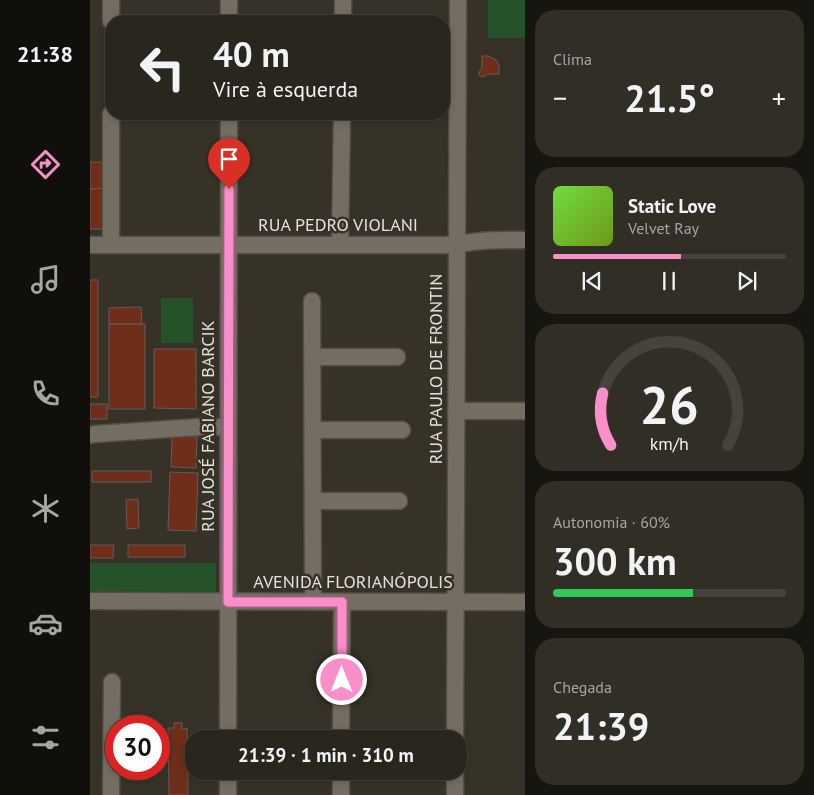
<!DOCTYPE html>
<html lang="pt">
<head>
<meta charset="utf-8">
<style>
  :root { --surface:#29261d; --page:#312e26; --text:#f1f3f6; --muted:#a5a5a4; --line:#45433b; --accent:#f98fc8 }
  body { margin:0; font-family:"PT Sans",sans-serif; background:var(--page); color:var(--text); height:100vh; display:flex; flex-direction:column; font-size:19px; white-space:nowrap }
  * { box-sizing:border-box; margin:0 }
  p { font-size:16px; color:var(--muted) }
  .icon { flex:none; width:28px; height:28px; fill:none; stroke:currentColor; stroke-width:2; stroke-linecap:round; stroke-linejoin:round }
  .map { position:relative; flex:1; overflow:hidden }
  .panel { display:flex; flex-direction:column; gap:10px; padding:10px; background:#171510; width:289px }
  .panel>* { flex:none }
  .top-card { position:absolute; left:15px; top:15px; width:345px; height:105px; border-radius:20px; box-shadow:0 2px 8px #0003,0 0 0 1px var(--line); background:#29261d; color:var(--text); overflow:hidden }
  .speed { position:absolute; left:15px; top:715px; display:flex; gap:10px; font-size:25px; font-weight:700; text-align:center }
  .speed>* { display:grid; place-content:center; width:65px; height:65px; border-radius:50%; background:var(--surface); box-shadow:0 2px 8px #0003,0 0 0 1px var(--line); line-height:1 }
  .speed .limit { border:8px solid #d22; background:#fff; color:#111 }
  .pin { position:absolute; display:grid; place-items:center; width:42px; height:42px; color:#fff; margin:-51px -21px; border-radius:50% 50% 50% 0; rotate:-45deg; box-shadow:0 0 5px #0007 }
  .pin .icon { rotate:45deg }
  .me { position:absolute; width:55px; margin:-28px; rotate:0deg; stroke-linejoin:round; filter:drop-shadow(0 0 4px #0008) }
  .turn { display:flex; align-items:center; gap:18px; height:105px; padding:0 25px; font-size:22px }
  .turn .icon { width:65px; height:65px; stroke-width:2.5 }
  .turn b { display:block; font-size:35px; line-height:42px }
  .big { font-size:38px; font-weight:800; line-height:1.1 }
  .panel .tile { flex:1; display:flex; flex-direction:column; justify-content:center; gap:8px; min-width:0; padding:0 18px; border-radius:20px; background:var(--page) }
  .panel .dial { align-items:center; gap:0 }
  .dial svg { height:130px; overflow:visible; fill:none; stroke:var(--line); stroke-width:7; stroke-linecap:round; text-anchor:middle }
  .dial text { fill:var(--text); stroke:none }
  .song { display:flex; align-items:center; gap:15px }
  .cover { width:60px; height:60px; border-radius:8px; background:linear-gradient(135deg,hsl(100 70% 55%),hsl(80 70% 35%)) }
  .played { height:5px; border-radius:2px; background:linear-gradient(90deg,var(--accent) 55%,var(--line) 55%) }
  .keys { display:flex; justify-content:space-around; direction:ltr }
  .heat { display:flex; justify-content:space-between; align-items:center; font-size:28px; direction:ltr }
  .charge { height:8px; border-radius:4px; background:linear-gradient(90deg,#34c759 60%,var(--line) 0) }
  .trip { position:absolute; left:95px; top:730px; width:282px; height:50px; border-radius:20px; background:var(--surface); box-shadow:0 2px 8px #0003,0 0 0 1px var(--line); font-weight:800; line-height:50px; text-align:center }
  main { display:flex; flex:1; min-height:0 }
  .menu { display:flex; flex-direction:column; width:90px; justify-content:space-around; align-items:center; background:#100f0c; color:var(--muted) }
  .menu .icon { width:35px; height:35px }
  .menu .current { color:var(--accent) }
  .menu b { font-size:22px; color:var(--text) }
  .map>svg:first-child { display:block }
</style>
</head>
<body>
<main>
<nav class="menu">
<b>21:38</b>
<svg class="icon current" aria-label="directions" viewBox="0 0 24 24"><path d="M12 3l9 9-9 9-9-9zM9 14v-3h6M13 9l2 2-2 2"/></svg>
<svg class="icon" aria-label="music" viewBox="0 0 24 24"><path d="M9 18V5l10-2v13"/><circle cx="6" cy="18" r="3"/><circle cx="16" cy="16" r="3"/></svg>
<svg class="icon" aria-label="phone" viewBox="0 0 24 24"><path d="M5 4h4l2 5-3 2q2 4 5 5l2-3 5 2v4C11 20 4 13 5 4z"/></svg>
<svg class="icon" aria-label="climate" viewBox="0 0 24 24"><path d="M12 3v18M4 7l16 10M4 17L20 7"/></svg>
<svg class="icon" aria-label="car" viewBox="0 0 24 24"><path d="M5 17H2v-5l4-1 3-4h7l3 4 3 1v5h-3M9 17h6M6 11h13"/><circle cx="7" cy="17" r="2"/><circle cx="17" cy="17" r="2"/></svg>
<svg class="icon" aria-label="filters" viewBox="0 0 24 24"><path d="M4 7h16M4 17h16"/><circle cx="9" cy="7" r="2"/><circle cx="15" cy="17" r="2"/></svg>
</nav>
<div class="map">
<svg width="436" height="795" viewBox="0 0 436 795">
  <rect width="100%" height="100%" fill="#373227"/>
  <path fill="#255228" d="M 398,0 L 435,0 L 435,38 L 398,38 Z
    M 71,298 L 103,298 L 103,343 L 71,343 Z
    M 0,563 L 126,563 L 126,593 L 0,594 Z"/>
  <path fill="#6e2e1a" stroke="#685a55" d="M 392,56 L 399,56 L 406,60 L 409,66 L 409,74 L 397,74 L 395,76 L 392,77 L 389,75 L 389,72 L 392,68 Z
    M 0,162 L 15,162 L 14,188 L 0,189 Z
    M 14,188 L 13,229 L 0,229 L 0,189 Z
    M 0,280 L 8,280 L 8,397 L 0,397 Z
    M 51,307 L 52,324 L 19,324 L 19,308 Z
    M 19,324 L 55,324 L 55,409 L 19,409 Z
    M 64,349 L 106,349 L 106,409 L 64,408 Z
    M 0,404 L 17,404 L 17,419 L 0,419 Z
    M 82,436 L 107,437 L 106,468 L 81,467 Z
    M 2,471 L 61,471 L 61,482 L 2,482 Z
    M 80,472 L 108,473 L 106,531 L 78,530 Z
    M 48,499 L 49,528 L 37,529 L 36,500 Z
    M 0,545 L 24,545 L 23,558 L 0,558 Z
    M 38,545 L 95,545 L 95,557 L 38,557 Z
    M 84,723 L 92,723 L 92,729 L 97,728 L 98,795 L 79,795 L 78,728 L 84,728 Z"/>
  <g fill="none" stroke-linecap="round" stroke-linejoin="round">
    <g stroke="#524d45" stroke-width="19">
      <path id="minor" d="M 21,21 L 21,0
        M 139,21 L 139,0
        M 253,21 L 253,0
        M 0,245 L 367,245 C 390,239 412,240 436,240
        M 21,245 L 21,114
        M 250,245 L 252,114
        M 222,301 L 223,602
        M 223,357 L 307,357
        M 366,411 L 436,411
        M 223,430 L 312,430
        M 0,435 L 5,434 L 109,427 L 138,427
        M 223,501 L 309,501
        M 0,601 L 436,602
        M 138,739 L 139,114
        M 251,739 L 252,602
        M 365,739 L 368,0
        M 21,795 L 22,682
        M 138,795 L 138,771
        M 251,795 L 251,771
        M 365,795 L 365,771"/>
    </g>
    <use href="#minor" stroke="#746e62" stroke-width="16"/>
  </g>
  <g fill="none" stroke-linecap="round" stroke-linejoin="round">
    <g stroke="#a25d82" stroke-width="12">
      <path id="route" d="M 139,189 L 138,602 L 252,602 L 252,680"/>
    </g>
    <use href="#route" stroke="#f98fc8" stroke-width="9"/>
  </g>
  <g text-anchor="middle" stroke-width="5" stroke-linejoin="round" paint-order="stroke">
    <g font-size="18" fill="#e4e0da" stroke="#373227">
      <text x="248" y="231">RUA PEDRO VIOLANI</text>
      <text transform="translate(346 369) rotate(-90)" y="6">RUA PAULO DE FRONTIN</text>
      <text transform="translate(118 426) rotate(-90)" y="6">RUA JOSÉ FABIANO BARCIK</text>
      <text x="263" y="588">AVENIDA FLORIANÓPOLIS</text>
    </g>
  </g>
</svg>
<div class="speed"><div class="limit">30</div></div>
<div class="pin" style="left:139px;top:189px;background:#d93025"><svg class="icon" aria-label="arrive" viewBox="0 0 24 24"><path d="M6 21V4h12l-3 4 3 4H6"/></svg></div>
<svg class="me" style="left:252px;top:680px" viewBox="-20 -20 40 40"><circle r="17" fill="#f98fc8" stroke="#fff" stroke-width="3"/><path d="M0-11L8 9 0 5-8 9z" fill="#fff"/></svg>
<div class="trip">21:39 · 1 min · 310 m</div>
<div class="top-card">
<div class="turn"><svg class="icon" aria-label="left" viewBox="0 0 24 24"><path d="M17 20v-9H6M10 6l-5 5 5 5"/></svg><div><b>40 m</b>Vire à esquerda</div></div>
</div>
</div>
<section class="panel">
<div class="tile"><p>Clima</p>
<div class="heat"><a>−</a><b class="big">21.5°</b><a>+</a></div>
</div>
<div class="tile">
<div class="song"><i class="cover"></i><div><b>Static Love</b><p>Velvet Ray</p></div></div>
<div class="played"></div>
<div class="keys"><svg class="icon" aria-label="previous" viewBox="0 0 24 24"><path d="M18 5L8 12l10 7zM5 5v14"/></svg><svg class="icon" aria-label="pause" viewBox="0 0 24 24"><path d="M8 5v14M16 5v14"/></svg><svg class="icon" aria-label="next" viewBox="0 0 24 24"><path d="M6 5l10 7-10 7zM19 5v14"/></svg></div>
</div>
<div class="tile dial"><svg viewBox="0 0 100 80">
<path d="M14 69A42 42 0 1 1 86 69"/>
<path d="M14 69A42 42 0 0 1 9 37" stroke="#f98fc8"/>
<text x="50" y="56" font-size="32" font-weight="700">26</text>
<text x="50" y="72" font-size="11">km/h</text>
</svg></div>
<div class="tile"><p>Autonomia · 60%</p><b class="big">300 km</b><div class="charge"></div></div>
<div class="tile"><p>Chegada</p><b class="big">21:39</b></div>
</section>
</main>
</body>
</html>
